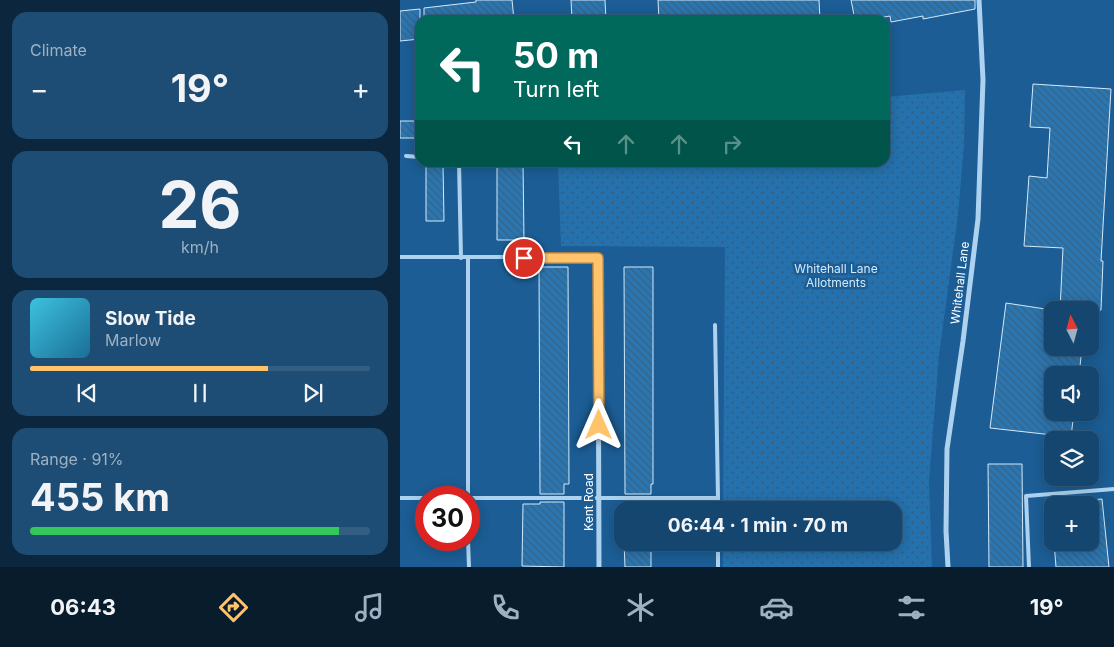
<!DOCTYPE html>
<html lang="en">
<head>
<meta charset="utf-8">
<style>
  :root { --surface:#14466f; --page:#1d4d74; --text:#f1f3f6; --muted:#9db1c3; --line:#335e82; --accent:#ffc46b }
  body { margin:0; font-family:Inter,sans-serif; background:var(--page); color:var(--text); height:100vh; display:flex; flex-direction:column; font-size:19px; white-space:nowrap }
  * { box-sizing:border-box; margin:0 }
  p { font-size:16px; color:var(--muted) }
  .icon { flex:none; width:28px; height:28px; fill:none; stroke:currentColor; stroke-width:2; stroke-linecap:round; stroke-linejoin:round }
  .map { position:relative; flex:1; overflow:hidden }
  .side { display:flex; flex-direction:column; gap:12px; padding:12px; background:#0b263d; width:400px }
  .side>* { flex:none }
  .hud { position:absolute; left:15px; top:15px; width:475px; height:152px; border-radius:15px; box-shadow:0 2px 12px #0003,0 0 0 1px var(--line); background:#00695c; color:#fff; overflow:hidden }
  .needle { width:32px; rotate:354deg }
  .tools { position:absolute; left:644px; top:301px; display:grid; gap:10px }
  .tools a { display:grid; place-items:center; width:55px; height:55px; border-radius:10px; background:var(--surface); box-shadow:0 2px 12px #0003,0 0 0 1px var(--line); font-size:25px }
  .speed { position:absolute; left:15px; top:486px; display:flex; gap:10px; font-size:25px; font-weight:700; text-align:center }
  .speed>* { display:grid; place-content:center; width:65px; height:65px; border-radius:50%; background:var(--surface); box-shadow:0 2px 12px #0003,0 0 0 1px var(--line); line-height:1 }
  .speed .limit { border:8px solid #d22; background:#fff; color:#111 }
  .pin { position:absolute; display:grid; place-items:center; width:42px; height:42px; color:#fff; margin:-21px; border:2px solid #fff; border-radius:50%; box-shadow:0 1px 5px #0007 }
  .me { position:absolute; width:55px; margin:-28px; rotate:0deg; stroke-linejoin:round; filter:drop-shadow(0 0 4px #0008) }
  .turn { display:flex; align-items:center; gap:18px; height:105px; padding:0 15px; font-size:22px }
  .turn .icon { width:65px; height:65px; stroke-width:2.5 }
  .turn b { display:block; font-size:35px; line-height:42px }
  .lanes { display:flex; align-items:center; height:48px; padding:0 15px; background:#0003; justify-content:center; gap:25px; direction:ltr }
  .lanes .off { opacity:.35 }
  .big { font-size:38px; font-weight:700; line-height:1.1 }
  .side .card { flex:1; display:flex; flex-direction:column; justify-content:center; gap:8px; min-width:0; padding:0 18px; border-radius:15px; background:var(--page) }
  .side .dial { align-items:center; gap:0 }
  .dial b { font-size:65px; line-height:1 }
  .song { display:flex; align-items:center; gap:15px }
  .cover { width:60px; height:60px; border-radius:8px; background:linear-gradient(135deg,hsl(190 70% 55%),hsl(200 70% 35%)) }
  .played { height:5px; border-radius:2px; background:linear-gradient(90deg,var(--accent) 70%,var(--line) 70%) }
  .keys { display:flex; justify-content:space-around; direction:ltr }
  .heat { display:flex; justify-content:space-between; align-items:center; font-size:28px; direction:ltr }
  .charge { height:8px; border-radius:4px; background:linear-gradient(90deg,#34c759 91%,var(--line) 0) }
  .trip { position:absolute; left:214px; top:501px; width:288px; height:50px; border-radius:15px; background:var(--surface); box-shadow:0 2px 12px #0003,0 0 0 1px var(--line); font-weight:700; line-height:50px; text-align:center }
  .menu { display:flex; height:80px; justify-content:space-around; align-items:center; background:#081c2c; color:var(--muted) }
  .menu .icon { width:35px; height:35px }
  .menu .active { color:var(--accent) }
  .menu b { font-size:22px; color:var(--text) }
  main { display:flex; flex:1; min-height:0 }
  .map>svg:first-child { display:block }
</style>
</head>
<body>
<main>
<section class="side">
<div class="card"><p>Climate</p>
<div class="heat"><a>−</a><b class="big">19°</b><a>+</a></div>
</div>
<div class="card dial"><b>26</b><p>km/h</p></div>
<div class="card">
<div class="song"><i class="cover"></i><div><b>Slow Tide</b><p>Marlow</p></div></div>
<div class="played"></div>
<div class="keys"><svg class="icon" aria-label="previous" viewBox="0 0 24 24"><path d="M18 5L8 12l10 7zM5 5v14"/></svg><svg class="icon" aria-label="pause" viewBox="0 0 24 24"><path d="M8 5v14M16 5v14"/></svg><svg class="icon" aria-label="next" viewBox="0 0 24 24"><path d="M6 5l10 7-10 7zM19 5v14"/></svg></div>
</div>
<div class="card"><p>Range · 91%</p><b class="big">455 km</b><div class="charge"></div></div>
</section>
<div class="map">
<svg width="714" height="567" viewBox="0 0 714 567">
  <defs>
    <pattern id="garden-dots" width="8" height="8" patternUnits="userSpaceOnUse" patternTransform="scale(1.25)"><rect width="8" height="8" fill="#2471ad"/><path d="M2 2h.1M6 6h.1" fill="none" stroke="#3c5b73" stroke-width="1.8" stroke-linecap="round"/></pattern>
    <pattern id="building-back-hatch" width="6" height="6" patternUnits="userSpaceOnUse" patternTransform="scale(1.25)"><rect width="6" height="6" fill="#2a76b2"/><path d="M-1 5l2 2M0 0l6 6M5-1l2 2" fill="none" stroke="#3b617f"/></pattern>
  </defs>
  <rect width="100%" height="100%" fill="#1b5d94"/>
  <path fill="url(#garden-dots)" d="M 565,90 L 564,145 L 558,215 L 539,355 L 529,481 L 532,567 L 323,567 L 323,543 L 492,542 L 492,510 L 323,510 L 325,247 L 161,246 L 158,163 L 485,162 L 485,97 Z"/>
  <path fill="url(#building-back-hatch)" stroke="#d3eafb" d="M 76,0 L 112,0 L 114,20 L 24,20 L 24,8 L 76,2 Z
    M 171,0 L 205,0 L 206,20 L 172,20 Z
    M 258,0 L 419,0 L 420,20 L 259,20 Z
    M 451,0 L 575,0 L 575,9 L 523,19 L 523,16 L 491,22 L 490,16 L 468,20 L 455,20 Z
    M 20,9 L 20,39 L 0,41 L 0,11 Z
    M 633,84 L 711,89 L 701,261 L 703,261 L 701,310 L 660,310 L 663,248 L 624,246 L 629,176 L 647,178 L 650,128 L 630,127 Z
    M 0,121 L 20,121 L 20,138 L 0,138 Z
    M 97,162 L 123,162 L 124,240 L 97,240 Z
    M 26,164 L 43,164 L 44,221 L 26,221 Z
    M 139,267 L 168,267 L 169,484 L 164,484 L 164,494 L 140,494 Z
    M 224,267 L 253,267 L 253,484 L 251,484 L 251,494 L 225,494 Z
    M 606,303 L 652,310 L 652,348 L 682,348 L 679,375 L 652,375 L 652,412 L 674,412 L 671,437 L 590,428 Z
    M 588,464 L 622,464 L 623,567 L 589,567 Z
    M 702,499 L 709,567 L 656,567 L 654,542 L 690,542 L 690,500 Z
    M 140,502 L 164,502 L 164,567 L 122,566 L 123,504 L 140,504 Z
    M 225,502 L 251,502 L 251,510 L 225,510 Z
    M 224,542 L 251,542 L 251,567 L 225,567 Z"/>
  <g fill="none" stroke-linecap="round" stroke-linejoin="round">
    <path stroke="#add2ef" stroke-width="4" d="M 6,156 L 20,157
      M 59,162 L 61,258
      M 0,257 L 198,257
      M 315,325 L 318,498
      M 0,498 L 26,498
      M 43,498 L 318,498 L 318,510
      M 68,498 L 68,257
      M 68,540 L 69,567
      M 318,542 L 318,567
      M 629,567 L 626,496 L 714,489"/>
    <path stroke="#add2ef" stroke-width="5" d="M 198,257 L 199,567
      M 548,567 L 546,531 L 547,449 L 563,341 L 578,219 L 583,80 L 579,0"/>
  </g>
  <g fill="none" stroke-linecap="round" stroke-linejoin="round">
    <g stroke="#a67f46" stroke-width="12">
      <path id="route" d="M 124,258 L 198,258 L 199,425"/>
    </g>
    <use href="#route" stroke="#ffc46b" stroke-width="9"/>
  </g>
  <g text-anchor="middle" stroke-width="5" stroke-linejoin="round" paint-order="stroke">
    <g font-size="12" fill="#d3eafb" stroke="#1b5d94">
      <text x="436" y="273">Whitehall Lane<tspan x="436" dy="14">Allotments</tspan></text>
    </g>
    <g font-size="12" fill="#fff" stroke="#1b5d94">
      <text transform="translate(560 283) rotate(-83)" y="4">Whitehall Lane</text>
      <text transform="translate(189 502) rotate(-90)" y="4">Kent Road</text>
    </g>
  </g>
</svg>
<div class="tools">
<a><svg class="needle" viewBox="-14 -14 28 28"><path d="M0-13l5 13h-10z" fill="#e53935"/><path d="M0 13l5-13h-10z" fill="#9db1c3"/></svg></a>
<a><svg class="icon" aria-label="sound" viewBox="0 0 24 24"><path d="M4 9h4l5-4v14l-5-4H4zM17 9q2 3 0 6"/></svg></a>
<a><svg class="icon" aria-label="layers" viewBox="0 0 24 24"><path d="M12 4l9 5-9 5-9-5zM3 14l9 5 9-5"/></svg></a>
<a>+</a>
</div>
<div class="speed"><div class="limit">30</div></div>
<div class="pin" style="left:124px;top:258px;background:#d93025"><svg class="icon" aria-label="arrive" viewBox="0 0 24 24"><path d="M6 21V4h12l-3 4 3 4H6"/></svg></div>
<svg class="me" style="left:199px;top:425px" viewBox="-20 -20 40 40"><path d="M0-17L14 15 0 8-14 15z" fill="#ffc46b" stroke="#fff" stroke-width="4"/></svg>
<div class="trip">06:44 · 1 min · 70 m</div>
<div class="hud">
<div class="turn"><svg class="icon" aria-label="left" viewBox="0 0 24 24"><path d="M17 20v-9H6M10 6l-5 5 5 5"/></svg><div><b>50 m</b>Turn left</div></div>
<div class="lanes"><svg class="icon" aria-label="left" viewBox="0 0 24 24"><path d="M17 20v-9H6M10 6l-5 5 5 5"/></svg><svg class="icon off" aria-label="ahead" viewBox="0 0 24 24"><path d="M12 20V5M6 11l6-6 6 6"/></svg><svg class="icon off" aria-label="ahead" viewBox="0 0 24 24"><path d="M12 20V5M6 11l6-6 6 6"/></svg><svg class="icon off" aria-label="right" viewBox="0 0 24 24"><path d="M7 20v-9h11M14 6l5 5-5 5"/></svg></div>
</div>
</div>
</main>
<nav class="menu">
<b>06:43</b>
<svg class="icon active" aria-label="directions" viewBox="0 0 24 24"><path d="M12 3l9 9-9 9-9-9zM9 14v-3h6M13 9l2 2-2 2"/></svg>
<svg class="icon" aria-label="music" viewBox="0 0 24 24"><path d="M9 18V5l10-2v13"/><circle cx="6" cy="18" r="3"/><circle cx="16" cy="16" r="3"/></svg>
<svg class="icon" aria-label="phone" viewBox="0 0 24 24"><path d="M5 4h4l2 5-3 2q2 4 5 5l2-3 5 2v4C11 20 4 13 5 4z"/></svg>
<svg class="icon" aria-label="climate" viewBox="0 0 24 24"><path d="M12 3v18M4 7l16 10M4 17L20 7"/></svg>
<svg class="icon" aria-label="car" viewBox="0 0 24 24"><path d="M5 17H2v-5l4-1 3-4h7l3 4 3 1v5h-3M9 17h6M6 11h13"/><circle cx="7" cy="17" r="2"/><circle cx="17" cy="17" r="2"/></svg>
<svg class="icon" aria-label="filters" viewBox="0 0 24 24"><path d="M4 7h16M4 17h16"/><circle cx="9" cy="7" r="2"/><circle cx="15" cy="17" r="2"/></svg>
<b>19°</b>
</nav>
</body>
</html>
